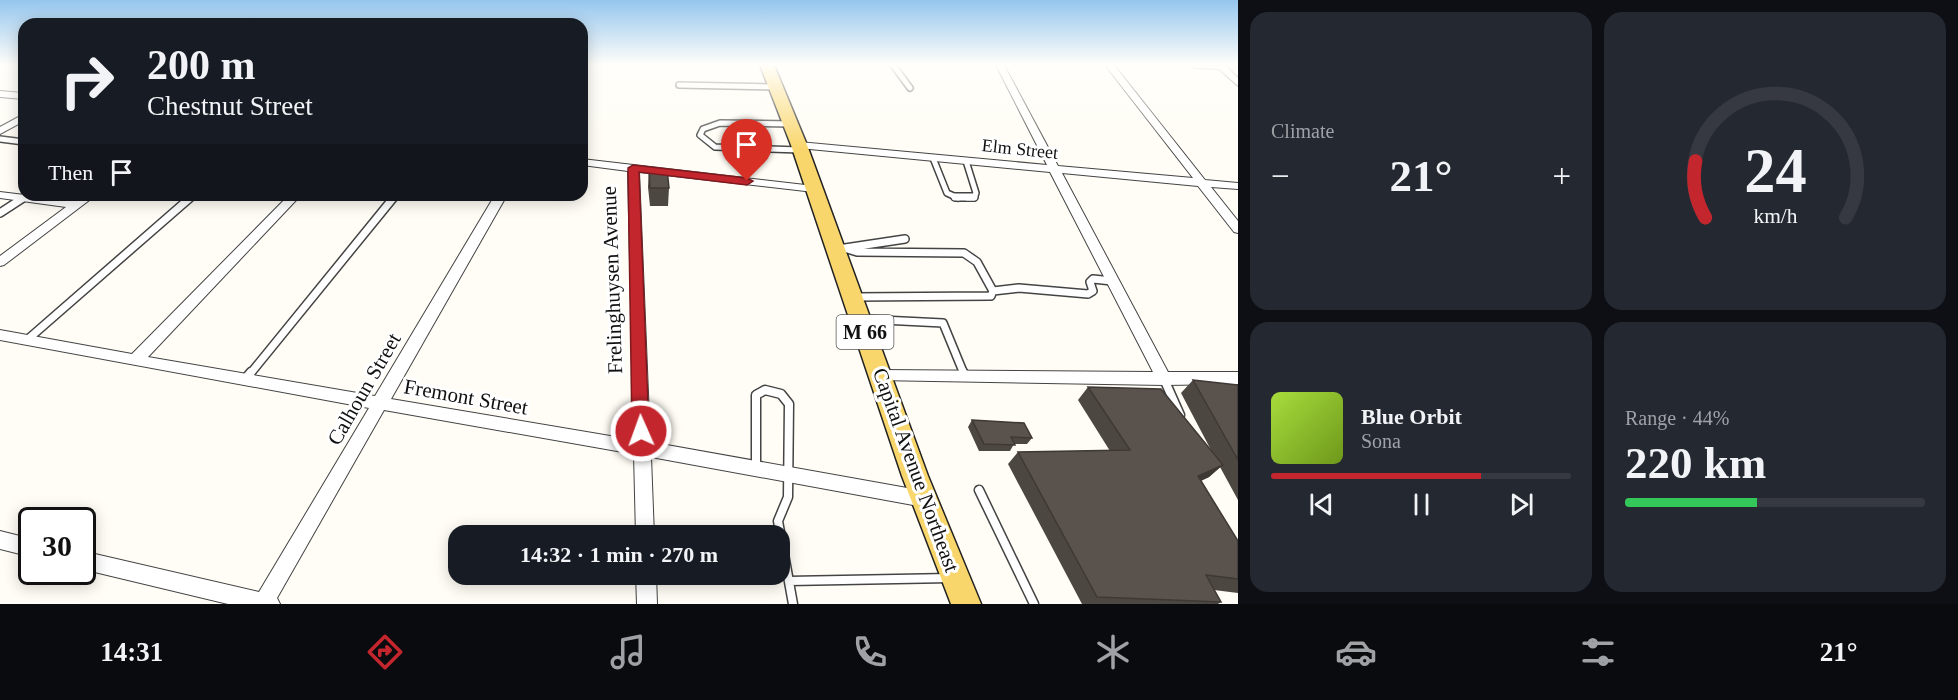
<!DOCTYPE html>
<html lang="en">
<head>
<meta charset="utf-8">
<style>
  :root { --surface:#171b24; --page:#242831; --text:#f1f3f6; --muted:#9ea1a6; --line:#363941; --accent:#c4262e }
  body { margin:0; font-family:"Times New Roman",serif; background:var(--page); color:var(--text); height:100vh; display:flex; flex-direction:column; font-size:22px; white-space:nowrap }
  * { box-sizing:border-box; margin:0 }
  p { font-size:20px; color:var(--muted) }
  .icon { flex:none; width:33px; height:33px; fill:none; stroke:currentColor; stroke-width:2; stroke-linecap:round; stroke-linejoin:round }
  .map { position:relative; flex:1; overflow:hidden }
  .side { display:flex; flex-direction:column; gap:12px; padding:12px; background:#0d0f14; width:720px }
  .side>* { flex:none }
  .hud { position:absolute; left:18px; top:18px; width:570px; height:183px; border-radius:18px; box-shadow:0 3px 15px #0003; background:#171b24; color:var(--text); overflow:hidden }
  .speed { position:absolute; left:18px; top:507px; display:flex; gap:12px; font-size:30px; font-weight:700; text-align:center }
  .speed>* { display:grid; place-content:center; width:78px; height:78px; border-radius:50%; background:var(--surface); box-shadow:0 3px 15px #0003; line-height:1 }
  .speed .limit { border:3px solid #111; border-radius:9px; background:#fff; color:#111 }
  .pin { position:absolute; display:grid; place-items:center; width:51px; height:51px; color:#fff; margin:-62px -26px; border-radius:50% 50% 50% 0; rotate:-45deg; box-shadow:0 0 6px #0007 }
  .pin .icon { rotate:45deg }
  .me { position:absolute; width:66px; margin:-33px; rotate:358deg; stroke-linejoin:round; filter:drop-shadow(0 0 4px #0008) }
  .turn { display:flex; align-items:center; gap:21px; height:126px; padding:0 30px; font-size:27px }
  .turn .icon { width:78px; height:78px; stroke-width:2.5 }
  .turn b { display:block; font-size:42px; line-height:51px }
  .then { display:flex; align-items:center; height:57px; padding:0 30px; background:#0003; gap:12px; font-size:22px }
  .big { font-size:45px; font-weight:600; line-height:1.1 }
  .side .card { flex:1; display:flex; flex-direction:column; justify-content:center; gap:9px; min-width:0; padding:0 21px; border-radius:18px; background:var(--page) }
  .side .dial { align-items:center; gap:0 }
  .dial svg { height:156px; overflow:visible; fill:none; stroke:var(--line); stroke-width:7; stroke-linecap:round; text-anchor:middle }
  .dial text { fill:var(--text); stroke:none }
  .song { display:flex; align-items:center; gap:18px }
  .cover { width:72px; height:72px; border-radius:9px; background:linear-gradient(135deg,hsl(80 70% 55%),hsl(80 70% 35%)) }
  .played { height:6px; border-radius:3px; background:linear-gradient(90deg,var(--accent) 70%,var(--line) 70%) }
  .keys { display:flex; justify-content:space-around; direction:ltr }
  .heat { display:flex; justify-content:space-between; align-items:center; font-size:33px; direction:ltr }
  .charge { height:9px; border-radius:4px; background:linear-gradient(90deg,#34c759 44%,var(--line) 0) }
  .side .tiles { flex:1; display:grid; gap:12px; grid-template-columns:repeat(2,1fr) }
  .trip { position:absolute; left:448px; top:525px; width:342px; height:60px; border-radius:18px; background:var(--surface); box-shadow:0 3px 15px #0003; font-weight:600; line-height:60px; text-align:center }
  .dock { display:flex; height:96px; justify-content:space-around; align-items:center; background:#090b0e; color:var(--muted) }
  .dock .icon { width:42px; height:42px }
  .dock .active { color:var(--accent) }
  .dock b { font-size:27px; color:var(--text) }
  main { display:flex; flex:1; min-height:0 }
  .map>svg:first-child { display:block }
</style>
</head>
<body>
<main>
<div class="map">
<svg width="1238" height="604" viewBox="0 0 1238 604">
  <rect width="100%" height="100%" fill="#fffdf5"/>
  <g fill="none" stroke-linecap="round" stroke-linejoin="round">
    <g stroke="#444" stroke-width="8">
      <path id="lane-far2" d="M 893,65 L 910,88
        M 679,85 L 777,87
        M 791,124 L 720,123 L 703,129 L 700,135 L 715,147 L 800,150
        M 0,139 L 24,142
        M 933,158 L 947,193 L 958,198
        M 966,161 L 976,193 L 974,198 L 967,198
        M 189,198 L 193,195
        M 393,198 L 396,195"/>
    </g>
    <g stroke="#444" stroke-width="10">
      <path id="lane-far1" d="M 955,197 L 974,197
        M 0,213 L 23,198
        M 844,248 L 857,252 L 964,253 L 977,262 L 993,291 L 991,296 L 855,297
        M 845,248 L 905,239
        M 993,291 L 1019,288 L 1088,294 L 1093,291 L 1090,282 L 1093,279 L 1112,281
        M 862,319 L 943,323 L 964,374
        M 27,340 L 191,197
        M 250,374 L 394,197"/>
    </g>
    <g stroke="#444" stroke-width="11">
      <path id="lane" d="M 963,372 L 965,376
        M 245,379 L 251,372
        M 1164,379 L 1180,415
        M 756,467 L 756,395 L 765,390 L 781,394 L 789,404 L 788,497 L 778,521 L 793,604
        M 979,490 L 1034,604
        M 789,581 L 950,578"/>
    </g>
    <g stroke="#444" stroke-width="2">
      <path id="street" d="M 996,65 L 1004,65 L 1058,166 L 1193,178 L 1105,65 L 1114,65 L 1205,180 L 1238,183 L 1238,189 L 1211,187 L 1238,221 L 1238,233 L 1234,232 L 1198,186 L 1062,173 L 1168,372 L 1238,372 L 1238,384 L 1164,385 L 876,380 L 873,376 L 876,372 L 881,370 L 1153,372 L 1050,172 L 799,148 L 794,145 L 799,142 L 1047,165 Z
        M 1190,65 L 1225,65 L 1238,78 L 1238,86 L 1219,69 L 1194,68 Z
        M 0,91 L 24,93 L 24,99 L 0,97 Z
        M 24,114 L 24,121 L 0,134 L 0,127 Z
        M 582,159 L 814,186 L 820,189 L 814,192 L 639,172 L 650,442 L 924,491 L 930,493 L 933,499 L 930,505 L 924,507 L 651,457 L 654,536 L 636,536 L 634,454 L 384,410 L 277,598 L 280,604 L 228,604 L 82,569 L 82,551 L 259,592 L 369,408 L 0,340 L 0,330 L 132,354 L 289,195 L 301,195 L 148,357 L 375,396 L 495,195 L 507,195 L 391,399 L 634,440 L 628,171 L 582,165 Z
        M 0,192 L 74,201 L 83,195 L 96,195 L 4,265 L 0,266 L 0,256 L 66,207 L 0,198 Z
        M 0,531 L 32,539 L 32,557 L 0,549 Z
        M 636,574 L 656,574 L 657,604 L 637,604 Z"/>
    </g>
    <g stroke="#222" stroke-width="3">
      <path id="primary" d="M 760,65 L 774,65 L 807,145 L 928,476 L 981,604 L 951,604 L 902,476 L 791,145 Z"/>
    </g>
    <use href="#lane-far2" stroke="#fff" stroke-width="5"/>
    <use href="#lane-far1" stroke="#fff" stroke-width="7"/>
    <use href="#lane" stroke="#fff" stroke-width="8"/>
    <use href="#street" fill="#fff" fill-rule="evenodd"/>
    <use href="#primary" fill="#f9d66b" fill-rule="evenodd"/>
  </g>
  <path fill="#4d4742" d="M 649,169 L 669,188 L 668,206 L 650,206 L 648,187 Z
    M 1193,380 L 1238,385 L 1238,500 L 1220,467 L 1209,477 L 1201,481 L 1238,541 L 1238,593 L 1214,590 L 1221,602 L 1218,604 L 1082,604 L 1008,464 L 1018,452 L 1110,451 L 1078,400 L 1088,387 L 1211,450 L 1181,393 Z
    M 972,420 L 1032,438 L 1027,444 L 1014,444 L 1010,451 L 979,451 L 968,427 Z"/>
  <path fill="#3f3936" d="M 1223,465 L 1209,477 L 1184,488 L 1198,476 Z"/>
  <path fill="#5a524d" stroke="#3f3936" stroke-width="1.5" d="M 649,169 L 667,169 L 669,188 L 650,188 Z
    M 1193,380 L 1238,385 L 1238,460 Z
    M 1088,387 L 1161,389 L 1223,465 L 1198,476 L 1238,541 L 1238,579 L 1206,575 L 1221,602 L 1097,597 L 1018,452 L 1130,450 Z
    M 972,420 L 1024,423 L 1032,438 L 1011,437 L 1015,445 L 984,444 Z"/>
  <linearGradient id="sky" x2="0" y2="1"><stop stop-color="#95c6ee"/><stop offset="0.43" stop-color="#fffefa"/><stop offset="1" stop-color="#fffefa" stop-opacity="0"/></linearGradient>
  <rect width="1238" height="150" fill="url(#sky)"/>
  <path fill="#c4262e" stroke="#7f191e" stroke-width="1.5" d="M 633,165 L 747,178 L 753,181 L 747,185 L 639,172 L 649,431 L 646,436 L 635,436 L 632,431 L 628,168 Z"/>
  <g text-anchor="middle" stroke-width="6" stroke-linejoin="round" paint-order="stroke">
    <g font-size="18" fill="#111" stroke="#fff">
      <text transform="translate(1020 149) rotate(6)" y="6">Elm Street</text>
    </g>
    <rect fill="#fff" stroke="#585858" stroke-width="1.5" x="836.5" y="315" width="57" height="34" rx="4.5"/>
    <g font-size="20" font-weight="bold" fill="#111">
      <text x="865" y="339">M 66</text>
    </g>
    <g font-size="21" fill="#111" stroke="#fff">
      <text transform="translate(612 280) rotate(-92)" y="7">Frelinghuysen Avenue</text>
      <text transform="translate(364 389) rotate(-60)" y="7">Calhoun Street</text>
      <text transform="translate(466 397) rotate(10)" y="7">Fremont Street</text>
      <text transform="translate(916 470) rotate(70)" y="7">Capital Avenue Northeast</text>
    </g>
  </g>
</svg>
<div class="speed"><div class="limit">30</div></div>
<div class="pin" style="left:747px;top:181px;background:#d93025"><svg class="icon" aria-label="arrive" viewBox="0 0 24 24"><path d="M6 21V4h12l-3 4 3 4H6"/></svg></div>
<svg class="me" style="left:641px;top:431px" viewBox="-20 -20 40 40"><circle r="17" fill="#c4262e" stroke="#fff" stroke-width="3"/><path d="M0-11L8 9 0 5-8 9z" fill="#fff"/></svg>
<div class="trip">14:32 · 1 min · 270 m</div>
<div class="hud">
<div class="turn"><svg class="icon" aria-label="right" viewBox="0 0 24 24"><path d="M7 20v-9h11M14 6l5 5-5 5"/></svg><div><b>200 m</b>Chestnut Street</div></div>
<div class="then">Then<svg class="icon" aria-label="arrive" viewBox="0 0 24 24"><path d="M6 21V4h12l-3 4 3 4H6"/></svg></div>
</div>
</div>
<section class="side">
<div class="tiles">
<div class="card"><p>Climate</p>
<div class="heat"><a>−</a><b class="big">21°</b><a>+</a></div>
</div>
<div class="card dial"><svg viewBox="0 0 100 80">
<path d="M14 69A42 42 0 1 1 86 69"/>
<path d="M14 69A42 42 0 0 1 9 40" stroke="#c4262e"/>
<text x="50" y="56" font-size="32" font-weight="700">24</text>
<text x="50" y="72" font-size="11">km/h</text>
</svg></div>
<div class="card">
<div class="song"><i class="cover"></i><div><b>Blue Orbit</b><p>Sona</p></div></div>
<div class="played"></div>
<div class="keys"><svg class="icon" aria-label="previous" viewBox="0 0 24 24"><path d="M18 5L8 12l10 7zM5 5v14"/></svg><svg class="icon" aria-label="pause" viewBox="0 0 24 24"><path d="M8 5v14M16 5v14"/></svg><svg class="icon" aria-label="next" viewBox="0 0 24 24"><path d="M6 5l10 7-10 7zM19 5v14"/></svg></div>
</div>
<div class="card"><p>Range · 44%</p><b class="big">220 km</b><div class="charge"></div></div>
</div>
</section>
</main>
<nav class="dock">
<b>14:31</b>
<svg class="icon active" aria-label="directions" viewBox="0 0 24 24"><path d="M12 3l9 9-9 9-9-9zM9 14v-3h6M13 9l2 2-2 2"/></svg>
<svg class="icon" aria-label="music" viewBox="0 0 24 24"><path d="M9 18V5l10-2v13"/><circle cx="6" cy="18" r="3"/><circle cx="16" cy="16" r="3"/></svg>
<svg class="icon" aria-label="phone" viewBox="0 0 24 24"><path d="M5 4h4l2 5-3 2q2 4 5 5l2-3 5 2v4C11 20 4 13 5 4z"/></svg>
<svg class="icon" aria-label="climate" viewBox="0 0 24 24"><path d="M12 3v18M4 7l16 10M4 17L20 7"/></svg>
<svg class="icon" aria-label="car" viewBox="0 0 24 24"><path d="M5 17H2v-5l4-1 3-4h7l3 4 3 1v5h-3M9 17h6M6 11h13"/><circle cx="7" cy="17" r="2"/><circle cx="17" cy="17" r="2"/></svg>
<svg class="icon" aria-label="filters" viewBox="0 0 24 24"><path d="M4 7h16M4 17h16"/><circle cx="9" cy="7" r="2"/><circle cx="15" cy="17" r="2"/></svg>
<b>21°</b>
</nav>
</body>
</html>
